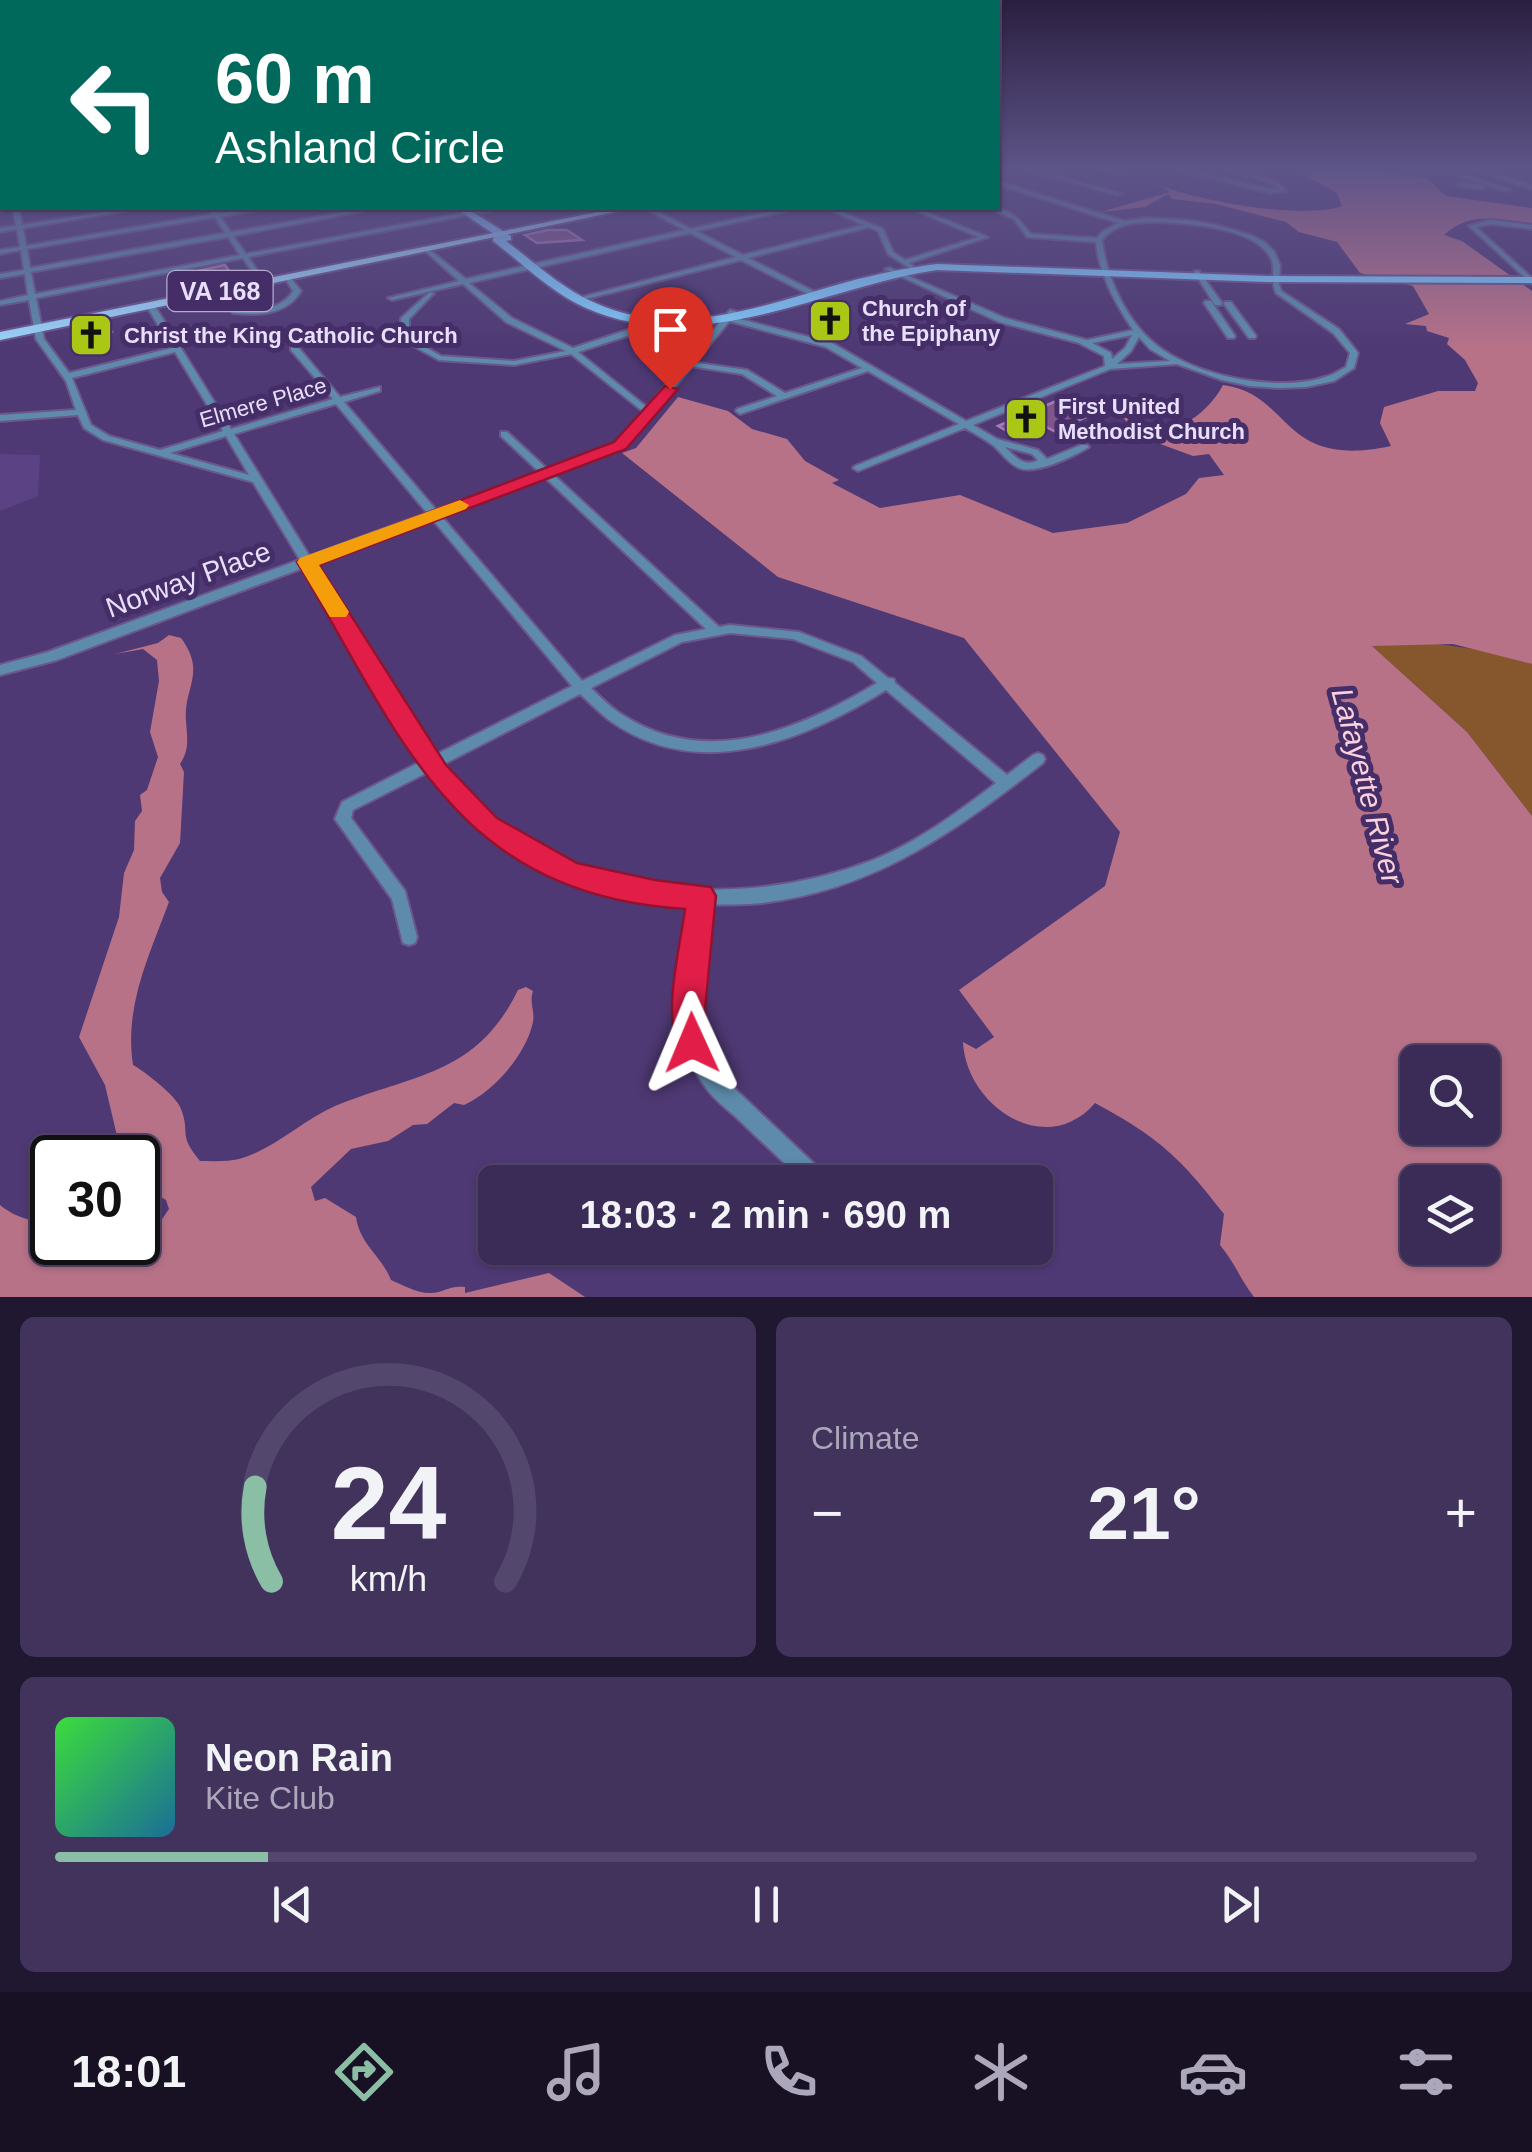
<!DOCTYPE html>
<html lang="en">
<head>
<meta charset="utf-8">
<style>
  :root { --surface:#3b2b57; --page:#42335d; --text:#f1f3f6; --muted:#aca7ba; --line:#54476d; --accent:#8abfa5 }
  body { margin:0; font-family:Arial,sans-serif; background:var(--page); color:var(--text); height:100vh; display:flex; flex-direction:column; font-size:38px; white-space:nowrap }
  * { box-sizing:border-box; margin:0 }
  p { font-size:32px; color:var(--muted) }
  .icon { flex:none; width:55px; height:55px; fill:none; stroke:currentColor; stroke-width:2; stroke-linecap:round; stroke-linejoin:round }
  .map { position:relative; height:1297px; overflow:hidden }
  .drawer { display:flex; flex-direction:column; gap:20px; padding:20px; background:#201830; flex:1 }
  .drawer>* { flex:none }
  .top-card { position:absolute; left:0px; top:0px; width:1000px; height:210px; box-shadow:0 2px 8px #0004,0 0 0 2px var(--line); background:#00695c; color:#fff; overflow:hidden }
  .buttons { position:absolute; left:1400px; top:1045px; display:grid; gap:20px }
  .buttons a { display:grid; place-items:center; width:100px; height:100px; border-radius:15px; background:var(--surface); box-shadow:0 2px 8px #0004,0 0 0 2px var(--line); font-size:50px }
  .speed { position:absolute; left:30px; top:1135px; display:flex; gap:20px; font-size:50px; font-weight:700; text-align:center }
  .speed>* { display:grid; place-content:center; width:130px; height:130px; border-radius:50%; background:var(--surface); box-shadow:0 2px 8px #0004,0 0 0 2px var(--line); line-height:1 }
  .speed .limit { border:5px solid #111; border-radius:15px; background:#fff; color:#111 }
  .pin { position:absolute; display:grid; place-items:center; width:85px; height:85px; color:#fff; margin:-102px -42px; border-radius:50% 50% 50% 0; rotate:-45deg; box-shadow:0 0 10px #0007 }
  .pin .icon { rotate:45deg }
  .me { position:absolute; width:110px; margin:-55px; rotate:359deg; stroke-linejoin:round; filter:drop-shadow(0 0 8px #0008) }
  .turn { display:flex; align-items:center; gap:35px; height:210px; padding:0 50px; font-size:45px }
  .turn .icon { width:130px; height:130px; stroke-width:2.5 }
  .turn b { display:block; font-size:70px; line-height:85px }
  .big { font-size:75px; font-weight:700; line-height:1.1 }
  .drawer .tile { flex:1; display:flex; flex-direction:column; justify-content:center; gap:15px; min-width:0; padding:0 35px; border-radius:15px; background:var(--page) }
  .drawer .dial { align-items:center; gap:0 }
  .dial svg { height:260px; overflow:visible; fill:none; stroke:var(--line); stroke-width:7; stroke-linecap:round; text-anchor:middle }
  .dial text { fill:var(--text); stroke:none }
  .song { display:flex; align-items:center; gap:30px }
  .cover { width:120px; height:120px; border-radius:15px; background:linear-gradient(135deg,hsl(120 70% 55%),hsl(200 70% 35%)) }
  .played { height:10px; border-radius:5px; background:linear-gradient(90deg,var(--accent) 15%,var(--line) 15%) }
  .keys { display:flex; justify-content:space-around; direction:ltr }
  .heat { display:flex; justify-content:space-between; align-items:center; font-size:55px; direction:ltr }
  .drawer .tiles { flex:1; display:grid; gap:20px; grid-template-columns:1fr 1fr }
  .tile:last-child { grid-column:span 2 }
  .trip { position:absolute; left:478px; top:1165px; width:575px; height:100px; border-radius:15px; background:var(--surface); box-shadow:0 2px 8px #0004,0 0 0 2px var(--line); font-weight:700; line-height:100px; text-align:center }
  .tabs { display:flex; height:160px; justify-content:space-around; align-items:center; background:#181123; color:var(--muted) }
  .tabs .icon { width:70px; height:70px }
  .tabs .on { color:var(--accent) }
  .tabs b { font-size:45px; color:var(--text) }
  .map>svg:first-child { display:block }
</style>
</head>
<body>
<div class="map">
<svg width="1532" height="1297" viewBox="0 0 1532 1297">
  <rect width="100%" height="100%" fill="#4f3974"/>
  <path fill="#5b4284" d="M 0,454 L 40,455 L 38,496 L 0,511 Z"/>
  <path fill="#86562c" d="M 1424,642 L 1488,651 L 1532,664 L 1532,816 L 1467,732 L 1372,646 Z"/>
  <path fill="#b77288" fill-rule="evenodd" d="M 1294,169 L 1375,169 L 1426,178 L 1446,196 L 1532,208 L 1532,223 C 1497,219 1470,211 1444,235 L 1462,241 L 1532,291 L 1532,664 L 1453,644 L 1372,646 L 1467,732 L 1532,816 L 1532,1297 L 1254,1297 C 1240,1279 1235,1263 1220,1245 L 1224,1214 C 1180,1157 1158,1137 1095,1103 C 1046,1160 966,1106 963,1042 L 976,1049 L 994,1037 L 959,990 L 1105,886 L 1120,832 L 964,638 L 778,577 L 622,453 L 636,448 L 678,397 L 728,411 L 752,429 L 787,439 L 805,461 L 839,480 L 832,483 L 880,508 L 960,495 L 1053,533 L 1127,523 L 1186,494 L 1199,478 L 1224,475 L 1209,454 L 1193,456 L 1136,435 L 1123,417 C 1132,419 1142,424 1153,427 C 1183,434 1211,408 1223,385 C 1293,394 1279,470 1391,446 L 1380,423 L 1384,407 L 1438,391 L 1475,391 L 1478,383 L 1465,360 L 1447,344 L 1449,338 L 1427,331 L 1426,326 L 1405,324 L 1429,314 L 1413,286 L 1360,273 L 1337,242 L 1299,232 L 1286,222 L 1216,204 L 1172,199 L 1168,194 L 1145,207 L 1101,212 L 1170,192 L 1157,184 C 1196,201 1304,220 1342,206 L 1337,193 ZM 1418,1062 L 1482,1062 L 1482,1128 L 1418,1128 ZM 1418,1182 L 1482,1182 L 1482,1248 L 1418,1248 Z
    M 169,635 L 181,638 C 207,673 183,688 186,721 C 187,737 190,749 180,764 L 184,772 L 180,843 L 160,878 L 162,892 L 169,902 C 149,956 124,1006 133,1065 C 144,1071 177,1096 181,1109 C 191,1135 177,1133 200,1161 C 212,1161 228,1162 239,1159 C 273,1150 303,1120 335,1106 C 413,1074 476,1076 518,990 L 526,987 L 533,991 C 529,1003 535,1010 533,1022 C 526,1055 494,1091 464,1105 L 454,1103 L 427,1124 L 413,1125 L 388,1141 L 351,1149 L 311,1187 L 315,1201 L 325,1198 L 356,1217 C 360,1245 381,1255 391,1280 C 403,1285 418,1294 432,1293 C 444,1292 451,1285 465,1287 L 465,1293 L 549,1273 L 585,1297 L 0,1297 L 0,1205 C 13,1216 37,1226 52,1217 L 52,1242 L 119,1243 L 119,1248 L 128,1252 L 143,1247 L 169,1209 L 166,1200 L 138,1184 L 138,1158 L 122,1157 L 105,1085 L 79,1037 L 119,917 L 124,873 L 134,850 L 135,821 L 142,811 L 140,795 L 147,790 L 158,757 L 150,732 L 159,681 L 157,660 L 143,649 L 115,654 L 158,643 Z"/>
  <path fill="#7f5689" stroke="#a97ab4" stroke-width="2.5" d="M 548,230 L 567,230 L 582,240 L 537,243 L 525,235 Z
    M 225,265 L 234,278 L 201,288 L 192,272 Z
    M 107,322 L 112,332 L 104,336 L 108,345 L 91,349 L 89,344 L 81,345 L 75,330 Z
    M 1061,399 L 1091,415 L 1068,425 L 1081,432 L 1068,438 L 1042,425 L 1016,436 L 998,426 Z"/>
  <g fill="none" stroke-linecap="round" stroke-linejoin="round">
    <g stroke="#6b578c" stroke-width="4">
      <path id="minor" d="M 1026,169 L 1033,169 L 1122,194 L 1117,195 Z
        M 1101,169 L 1109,169 L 1121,172 L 1118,174 Z
        M 1177,169 L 1185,169 L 1269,189 L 1279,189 L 1273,184 L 1227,169 L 1234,169 L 1277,182 L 1287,191 L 1269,193 Z
        M 1456,169 L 1458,170 L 1456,171 L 1510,190 L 1505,191 L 1448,172 L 1422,175 L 1419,173 Z
        M 1474,169 L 1481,169 L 1532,185 L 1532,189 Z
        M 2,171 L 2,175 L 0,176 L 0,172 Z
        M 998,181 L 1124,221 L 1145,218 L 1187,220 L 1216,225 L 1250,235 L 1263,241 L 1274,251 L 1280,265 L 1279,284 L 1281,291 L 1339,329 L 1358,353 L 1354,368 L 1334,381 L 1306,387 L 1279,388 L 1250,386 L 1222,380 L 1177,364 L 1110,369 L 973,425 L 997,439 L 1038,450 L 1047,459 L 1081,445 L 1087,445 L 1089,447 C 1074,456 1036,475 1019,468 C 1008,463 1002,453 994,446 C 985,439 975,434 965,428 L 858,471 L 853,468 L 855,466 L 959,424 L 868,371 L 740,414 L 736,411 L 737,409 L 777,396 L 742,374 L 690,366 L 686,364 L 690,362 L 747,370 L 785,393 L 862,368 L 826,347 L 725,320 L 724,318 L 728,316 L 832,343 L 966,421 L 1105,366 L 1104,356 L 1079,343 L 999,322 L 885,269 L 890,268 L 1005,318 L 1087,340 L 1133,330 C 1115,303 1099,274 1096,242 L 1027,237 L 1014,219 L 988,208 C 1009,207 1019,219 1031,234 L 1097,238 L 1103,231 L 1119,223 L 998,185 ZM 1156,222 C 1186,223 1251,227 1269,255 C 1277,266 1270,281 1276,293 L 1333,333 L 1350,353 L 1346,367 C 1340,370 1333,375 1325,377 C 1278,393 1192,376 1154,343 C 1126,320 1106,276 1102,240 C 1116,223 1135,222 1156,222 ZM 1132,335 L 1125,348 L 1112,359 L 1111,353 L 1092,343 ZM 1139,337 L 1150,349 L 1170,361 L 1117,364 L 1131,351 ZM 1005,447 L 1032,454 L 1038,460 C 1024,468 1014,456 1005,447 Z
        M 1459,183 L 1482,185 L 1485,187 L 1482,189 L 1457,186 Z
        M 0,188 L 2,188 L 2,192 L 0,192 Z
        M 13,208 L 19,208 L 22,225 L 132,208 L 143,208 L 23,228 L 26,246 L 212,214 L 210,211 L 213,209 L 218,213 L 263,208 L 260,210 L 220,217 L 231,232 L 369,208 L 379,208 L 233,236 L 246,254 L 489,208 L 498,208 L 495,210 L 248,257 L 266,283 L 263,285 L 261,284 L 243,258 L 36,298 L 44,339 L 69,373 L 172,348 L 146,305 L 153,303 L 231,429 L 333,399 L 291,350 L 291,346 L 297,346 L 340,397 L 380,387 L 380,391 L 344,402 L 582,681 L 675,635 L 706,629 L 501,436 L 501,432 L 507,432 L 719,627 L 730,625 L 799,632 L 861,656 L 888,678 L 894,679 L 895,683 L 1007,775 L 1033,755 L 1038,753 L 1043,755 L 1045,759 L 1043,763 C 955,831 877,889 762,903 C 745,905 726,904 708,905 C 701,965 687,1018 719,1074 L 826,1175 L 829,1182 L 805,1182 C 782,1161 760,1140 737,1118 C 726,1108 712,1098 704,1085 C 667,1032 684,964 692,904 L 641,898 L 583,882 L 523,855 L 474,820 L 428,772 L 353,810 L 351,818 L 405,891 L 417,937 L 415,943 L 409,945 L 403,943 L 392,899 L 335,819 L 342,802 L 422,761 L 253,482 L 103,440 L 84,428 L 78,415 L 0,421 L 0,415 L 76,410 L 66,381 L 36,339 L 29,300 L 0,305 L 0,301 L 28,295 L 25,274 L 0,278 L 0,274 L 24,270 L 21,250 L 0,254 L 0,250 L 20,247 L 17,229 L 0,232 L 0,228 L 16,226 ZM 215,217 L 225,233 L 30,268 L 27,249 ZM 228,237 L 240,255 L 35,294 L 31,272 ZM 175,352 L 223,431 L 160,450 L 109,436 L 91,425 L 72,378 ZM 336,404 L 572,686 L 433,756 L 234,434 ZM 226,436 L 249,475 L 170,453 ZM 730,633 L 793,639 L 853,662 L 877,683 C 799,730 706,770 621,714 C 610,707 600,697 591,688 L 682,642 ZM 886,690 L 996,783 C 958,812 918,842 873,860 C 721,918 548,893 440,766 L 580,694 C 589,702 599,712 609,720 C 698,784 803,741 886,690 Z
        M 644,208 L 650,208 L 691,229 L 786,208 L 794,208 L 791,210 L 696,231 L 743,255 L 864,225 L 825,208 L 832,208 L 883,229 L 893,252 L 905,260 L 979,237 L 909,208 L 916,208 L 988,237 L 909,263 L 917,269 L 914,271 L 888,254 L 878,231 L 869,227 L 748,258 L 817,293 L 817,297 L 814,297 L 741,260 L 578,301 L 574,299 L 736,257 L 690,233 L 469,283 L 512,318 L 573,348 L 673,315 L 679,315 L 679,319 L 578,352 L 653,412 L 653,416 L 650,417 L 571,354 L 514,365 L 439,360 L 401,339 L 401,318 L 430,292 L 434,294 L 432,295 L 409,319 L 409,338 L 441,356 L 514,361 L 566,351 L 506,322 L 463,284 L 392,300 L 388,298 L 459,281 L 424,250 L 426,247 L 466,279 L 685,230 Z
        M 1491,220 L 1532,225 L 1532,229 L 1491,224 L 1476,227 L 1532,278 L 1532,284 L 1469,226 Z
        M 1195,271 L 1199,271 L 1222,303 L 1221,305 L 1215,305 L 1194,272 Z
        M 286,277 L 290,277 L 301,291 C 287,315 258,316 233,313 L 217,291 L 223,290 L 238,309 C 258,310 282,310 293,291 L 285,278 Z
        M 1205,301 L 1211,301 L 1235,336 L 1234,338 L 1228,338 L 1204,303 Z
        M 1225,302 L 1231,302 L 1256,336 L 1255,338 L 1249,338 L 1224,304 Z"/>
    </g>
    <g stroke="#6b578c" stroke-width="4">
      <path id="tertiary" d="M 730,310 L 737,312 L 624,448 L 57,660 L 0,675 L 0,665 L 48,652 L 616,444 Z"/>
    </g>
    <g stroke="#6b578c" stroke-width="4">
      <path id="primary" d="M 455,208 L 466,208 L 511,236 L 511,240 L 506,241 C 534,262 561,288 593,302 C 677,341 764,305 847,282 C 877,274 906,268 937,264 L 1267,276 L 1532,277 L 1532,283 L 1267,282 L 937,270 C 822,287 702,359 586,308 C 552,293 523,264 493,241 L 494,234 Z"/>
    </g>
    <g stroke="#6b578c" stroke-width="4">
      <path id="trunk" d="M 618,208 L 634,208 L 0,340 L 0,332 Z"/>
    </g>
    <use href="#minor" fill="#5e8bab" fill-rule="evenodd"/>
    <use href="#tertiary" fill="#5e8bab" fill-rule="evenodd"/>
    <use href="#primary" fill="#81cbfe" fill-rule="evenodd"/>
    <use href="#trunk" fill="#9cd6fe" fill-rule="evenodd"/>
  </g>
  <linearGradient id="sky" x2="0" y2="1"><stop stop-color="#2b1f40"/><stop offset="0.48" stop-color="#5d5488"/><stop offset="1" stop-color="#5d5488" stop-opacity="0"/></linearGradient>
  <rect width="1532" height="350" fill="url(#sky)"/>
  <path fill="#e11d48" stroke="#92132f" stroke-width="2.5" d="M 665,386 L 678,389 L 626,449 L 319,565 L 446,765 L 497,818 L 577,863 L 655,880 L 711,887 L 716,896 L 705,1010 L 708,1043 L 703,1055 L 692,1060 L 680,1055 C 662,1012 679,954 685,909 C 454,895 400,735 297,562 L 614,442 Z"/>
  <path fill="#f59e0b" d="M 460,500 L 469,505 L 466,509 L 319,565 L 349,612 L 346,617 L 330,617 L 297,562 L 300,558 Z"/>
  <defs>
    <g id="church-square" transform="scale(2.25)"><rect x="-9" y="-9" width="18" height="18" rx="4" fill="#abc716" stroke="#452e68"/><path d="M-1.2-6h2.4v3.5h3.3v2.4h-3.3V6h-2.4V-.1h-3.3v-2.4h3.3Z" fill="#111"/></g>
  </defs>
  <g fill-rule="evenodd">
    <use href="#church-square" x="830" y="321"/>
    <use href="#church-square" x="91" y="335"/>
    <use href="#church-square" x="1026" y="419"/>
  </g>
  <g text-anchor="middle" stroke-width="10" stroke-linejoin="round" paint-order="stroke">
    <g font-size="22" font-weight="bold" fill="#e8dffc" stroke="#452e68" text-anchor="start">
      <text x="862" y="316">Church of<tspan x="862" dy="25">the Epiphany</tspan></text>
      <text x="124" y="343">Christ the King Catholic Church</text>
      <text x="1058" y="414">First United<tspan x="1058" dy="25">Methodist Church</tspan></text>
    </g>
    <g font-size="22" fill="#e8dffc" stroke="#452e68">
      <text transform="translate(263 402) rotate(-16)" y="8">Elmere Place</text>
    </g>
    <rect fill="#452e68" stroke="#b7aad0" stroke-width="2.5" x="167.5" y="271" width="105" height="40" rx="8"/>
    <g font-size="25" font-weight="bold" fill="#e8dffc">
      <text x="220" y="300">VA 168</text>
    </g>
    <g font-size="28" fill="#e8dffc" stroke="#452e68">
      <text transform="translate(188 579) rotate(-20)" y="10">Norway Place</text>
    </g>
    <g font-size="30" font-style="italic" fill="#fbd1dd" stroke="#452e68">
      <text transform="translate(1367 786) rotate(75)" y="10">Lafayette River</text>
    </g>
  </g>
</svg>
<div class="buttons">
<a><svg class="icon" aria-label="search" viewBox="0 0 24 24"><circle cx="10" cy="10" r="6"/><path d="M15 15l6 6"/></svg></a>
<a><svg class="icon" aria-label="layers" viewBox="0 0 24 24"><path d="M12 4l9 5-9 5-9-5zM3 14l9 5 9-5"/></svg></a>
</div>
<div class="speed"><div class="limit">30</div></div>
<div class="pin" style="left:670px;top:389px;background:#d93025"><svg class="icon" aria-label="arrive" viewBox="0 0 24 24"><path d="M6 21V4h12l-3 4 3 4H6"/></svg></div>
<svg class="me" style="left:692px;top:1043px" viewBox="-20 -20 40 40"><path d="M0-17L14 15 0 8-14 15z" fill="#e11d48" stroke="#fff" stroke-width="4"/></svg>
<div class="trip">18:03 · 2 min · 690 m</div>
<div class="top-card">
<div class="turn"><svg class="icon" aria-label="left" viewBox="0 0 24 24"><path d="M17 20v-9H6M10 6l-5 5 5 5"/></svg><div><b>60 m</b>Ashland Circle</div></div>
</div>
</div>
<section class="drawer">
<div class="tiles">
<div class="tile dial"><svg viewBox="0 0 100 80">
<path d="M14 69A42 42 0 1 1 86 69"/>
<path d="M14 69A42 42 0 0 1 9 40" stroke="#8abfa5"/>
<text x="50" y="56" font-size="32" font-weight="700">24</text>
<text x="50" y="72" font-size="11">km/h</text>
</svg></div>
<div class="tile"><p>Climate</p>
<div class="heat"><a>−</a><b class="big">21°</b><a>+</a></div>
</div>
<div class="tile">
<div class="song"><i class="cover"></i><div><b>Neon Rain</b><p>Kite Club</p></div></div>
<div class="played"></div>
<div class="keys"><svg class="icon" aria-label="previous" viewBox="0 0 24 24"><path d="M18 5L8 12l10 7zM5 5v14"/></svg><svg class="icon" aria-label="pause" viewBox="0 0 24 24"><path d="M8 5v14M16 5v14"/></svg><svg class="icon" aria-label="next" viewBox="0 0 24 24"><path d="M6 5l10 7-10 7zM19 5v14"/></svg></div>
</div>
</div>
</section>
<nav class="tabs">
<b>18:01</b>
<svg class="icon on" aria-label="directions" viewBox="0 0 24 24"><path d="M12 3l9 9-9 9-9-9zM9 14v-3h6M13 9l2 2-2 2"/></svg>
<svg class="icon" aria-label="music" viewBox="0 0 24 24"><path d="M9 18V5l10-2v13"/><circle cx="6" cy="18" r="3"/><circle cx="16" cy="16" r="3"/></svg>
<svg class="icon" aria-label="phone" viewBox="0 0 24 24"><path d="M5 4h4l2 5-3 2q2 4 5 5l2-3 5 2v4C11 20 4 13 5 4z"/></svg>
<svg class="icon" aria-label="climate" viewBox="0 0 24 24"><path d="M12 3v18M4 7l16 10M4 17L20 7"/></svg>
<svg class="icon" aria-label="car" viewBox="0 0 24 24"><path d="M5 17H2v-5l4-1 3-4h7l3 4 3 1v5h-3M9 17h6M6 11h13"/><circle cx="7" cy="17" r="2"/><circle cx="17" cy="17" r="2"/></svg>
<svg class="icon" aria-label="filters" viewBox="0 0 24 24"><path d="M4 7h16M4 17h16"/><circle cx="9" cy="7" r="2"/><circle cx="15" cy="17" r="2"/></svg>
</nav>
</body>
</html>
